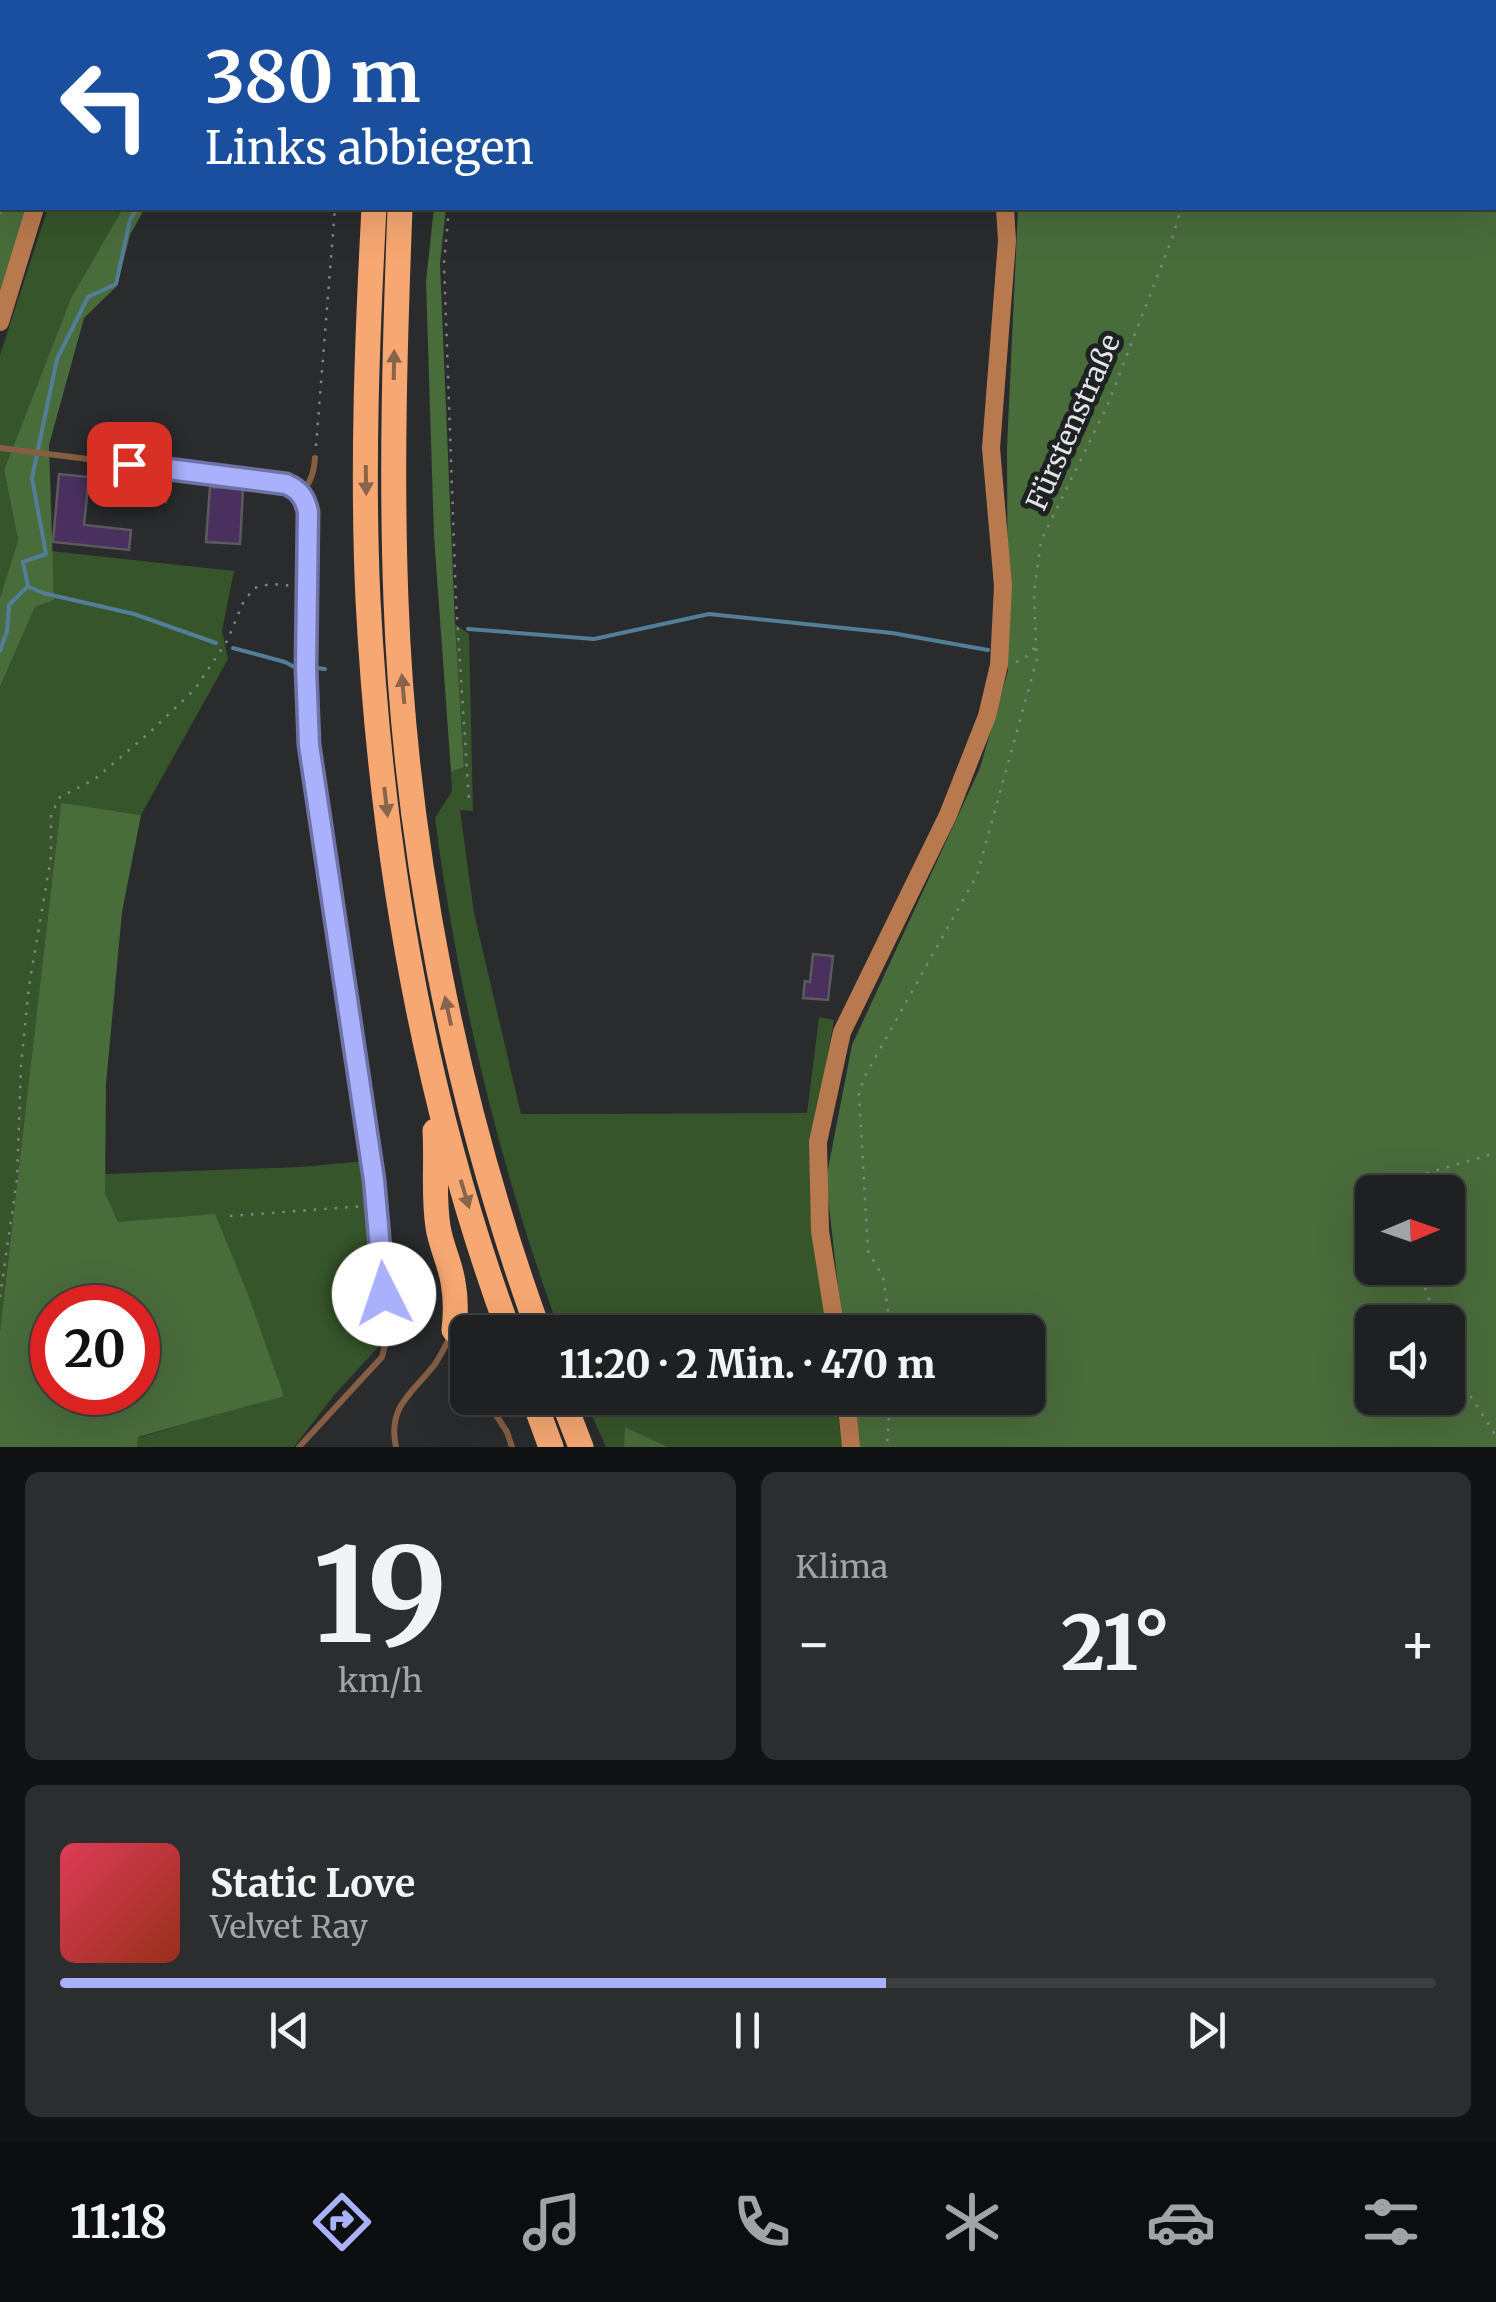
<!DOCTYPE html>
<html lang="de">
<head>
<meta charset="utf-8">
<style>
  :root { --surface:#1f2022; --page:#2c2d2f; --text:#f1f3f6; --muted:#a1a3a5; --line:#3c3e40; --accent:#a9b0fc }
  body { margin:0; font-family:Merriweather,serif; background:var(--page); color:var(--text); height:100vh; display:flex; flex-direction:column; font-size:38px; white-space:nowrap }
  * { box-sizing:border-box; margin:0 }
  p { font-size:32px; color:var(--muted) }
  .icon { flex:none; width:55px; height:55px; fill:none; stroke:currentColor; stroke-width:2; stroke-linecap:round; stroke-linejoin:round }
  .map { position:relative; height:1447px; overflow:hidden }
  .sheet { display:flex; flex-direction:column; gap:25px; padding:25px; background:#111213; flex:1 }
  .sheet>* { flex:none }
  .banner { position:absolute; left:0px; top:0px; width:1498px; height:210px; box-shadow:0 10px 40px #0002,0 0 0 2px var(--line); background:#1a4fa0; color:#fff; overflow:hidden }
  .needle { width:65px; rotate:88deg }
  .controls { position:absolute; left:1355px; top:1175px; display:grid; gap:20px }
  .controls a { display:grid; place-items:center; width:110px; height:110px; border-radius:15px; background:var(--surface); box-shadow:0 10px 40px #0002,0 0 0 2px var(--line); font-size:50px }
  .speed { position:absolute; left:30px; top:1285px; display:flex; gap:20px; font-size:50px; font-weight:700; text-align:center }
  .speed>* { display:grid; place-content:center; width:130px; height:130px; border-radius:50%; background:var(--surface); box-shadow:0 10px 40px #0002,0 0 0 2px var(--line); line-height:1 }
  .speed .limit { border:15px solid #d22; background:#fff; color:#111 }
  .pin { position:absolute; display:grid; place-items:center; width:85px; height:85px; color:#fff; margin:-42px; border-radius:20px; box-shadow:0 5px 15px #0006 }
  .me { position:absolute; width:110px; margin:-55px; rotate:356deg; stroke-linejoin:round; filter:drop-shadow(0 0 8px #0008) }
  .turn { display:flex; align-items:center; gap:35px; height:210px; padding:0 40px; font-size:45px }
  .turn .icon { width:130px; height:130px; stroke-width:2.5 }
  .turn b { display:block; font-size:70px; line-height:85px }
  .big { font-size:75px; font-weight:800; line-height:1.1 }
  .sheet .widget { flex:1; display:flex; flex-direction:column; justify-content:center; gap:15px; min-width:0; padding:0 35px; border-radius:15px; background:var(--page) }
  .sheet .dial { align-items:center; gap:0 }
  .dial b { font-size:130px; line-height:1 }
  .song { display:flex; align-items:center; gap:30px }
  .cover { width:120px; height:120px; border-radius:15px; background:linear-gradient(135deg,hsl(350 70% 55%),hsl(10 70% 35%)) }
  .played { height:10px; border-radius:5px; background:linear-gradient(90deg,var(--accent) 60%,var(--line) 60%) }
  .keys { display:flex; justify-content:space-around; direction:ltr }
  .heat { display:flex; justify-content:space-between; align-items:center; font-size:55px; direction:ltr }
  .sheet .tiles { flex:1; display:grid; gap:25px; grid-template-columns:1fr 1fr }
  .widget:last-child { grid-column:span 2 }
  .trip { position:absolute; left:450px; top:1315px; width:595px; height:100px; border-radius:15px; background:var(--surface); box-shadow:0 10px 40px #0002,0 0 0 2px var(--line); font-weight:800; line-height:100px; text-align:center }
  .menu { display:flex; height:160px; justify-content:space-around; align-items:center; background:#0c0d0e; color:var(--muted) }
  .menu .icon { width:70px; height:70px }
  .menu .current { color:var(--accent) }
  .menu b { font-size:45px; color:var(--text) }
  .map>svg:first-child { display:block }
</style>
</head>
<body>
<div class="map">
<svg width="1496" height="1447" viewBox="0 0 1496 1447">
  <rect width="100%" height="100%" fill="#292b2d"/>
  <path fill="#36552a" d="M 48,208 L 123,208 L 71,298 L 4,470 L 18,540 L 0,598 L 0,355 Z
    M 51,551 L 234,571 L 222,631 L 228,659 L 141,815 L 61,804 L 0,1331 L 0,687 L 35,607 L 54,600 Z
    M 455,624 L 469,634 L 473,811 L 460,810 L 474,913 L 521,1114 L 807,1113 L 819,1017 L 834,1020 L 812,1142 L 812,1200 L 827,1332 L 560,1332 C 499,1166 458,993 435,818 L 452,791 L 451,772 L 464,767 Z
    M 366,1161 L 373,1213 L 382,1343 L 335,1394 L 294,1447 L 137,1447 L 137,1438 L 284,1395 L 118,1222 L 105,1193 L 105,1174 L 300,1167 Z
    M 584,1398 L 836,1398 L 842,1447 L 668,1447 L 626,1428 L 624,1447 L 606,1447 Z"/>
  <path fill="#496c3b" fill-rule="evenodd" d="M 1154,0 L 1496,0 L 1496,1447 L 856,1447 L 850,1398 L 1028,1398 L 1028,1332 L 843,1332 L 826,1179 L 852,1045 L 980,768 L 1008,671 L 1007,448 L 1018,208 L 1495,208 L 1495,2 L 1153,2 ZM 1372,1192 L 1448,1192 L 1448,1268 L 1372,1268 ZM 1372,1322 L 1448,1322 L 1448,1398 L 1372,1398 Z
    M 0,131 L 2,132 L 2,208 L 30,208 L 0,305 Z
    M 123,208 L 145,208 L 130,235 L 117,286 L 84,318 L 49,445 L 54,600 L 35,607 L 0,687 L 0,598 L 18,540 L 4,470 L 71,298 Z
    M 434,208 L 446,208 L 440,264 L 455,624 L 464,767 L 451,772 L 434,536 L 426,281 Z
    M 61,803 L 141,815 L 122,912 L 106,1084 L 105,1193 L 118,1222 L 215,1214 L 247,1292 L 284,1396 L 138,1437 L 137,1447 L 0,1447 L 0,1331 ZM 52,1308 L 138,1308 L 138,1392 L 52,1392 Z
    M 625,1427 L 668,1447 L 624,1447 Z"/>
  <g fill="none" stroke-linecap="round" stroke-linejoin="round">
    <path stroke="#527e97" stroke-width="4" d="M 250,2 L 251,0
      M 29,587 L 43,593 L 134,614 L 216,643
      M 468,629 L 594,639 L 709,614 L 892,633 L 988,650
      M 233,648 L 285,662 L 298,669
      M 0,651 L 7,631 L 9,605 L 28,586 L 23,562 L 46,554 L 32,478 L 57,359 L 88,297 L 116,284 L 130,220 L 137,208
      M 317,668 L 325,669"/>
  </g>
  <path fill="#49305f" stroke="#5c5a5d" stroke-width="2.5" d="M 59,474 L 89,477 L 84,525 L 131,530 L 129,550 L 53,542 Z
    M 132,485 L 167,487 L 166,502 L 131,500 Z
    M 210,487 L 243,489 L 240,544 L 206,542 Z
    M 813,954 L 833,956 L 828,1000 L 803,998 L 805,981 L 810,982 Z"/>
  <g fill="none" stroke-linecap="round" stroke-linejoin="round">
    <path stroke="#838587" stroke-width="2.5" stroke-dasharray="2.5 8" stroke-linecap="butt" d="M 1381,0 L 1383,2
      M 471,2 L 471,0
      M 1229,2 L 1229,0
      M 1495,157 L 1496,158
      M 449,208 L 444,263 L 456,601 L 469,801
      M 0,213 L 3,208
      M 316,446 L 335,208
      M 1016,662 L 1027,656 L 1036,646 L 1034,593 L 1041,541 L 1108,404 L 1174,233 L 1181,208
      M 1402,1192 L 1420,1175 L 1496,1153
      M 230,1216 L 365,1206
      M 1418,1268 L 1437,1322
      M 0,1297 L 17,1179 L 21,1065 L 29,986 L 51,857 L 51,815 L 60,797 L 95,779 L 149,733 L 195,689 L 227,641 L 243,603 L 254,588 L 271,584 L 295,586
      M 886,1332 L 889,1318 L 883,1277 L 868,1251 L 859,1093 L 865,1076 L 977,875 L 1037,659 L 1036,646
      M 1448,1349 L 1456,1373 L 1496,1436
      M 883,1398 L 889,1415 L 887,1447"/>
    <path stroke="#855e43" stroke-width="6" d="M 0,448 L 287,484 C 300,490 305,498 308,513 L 306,668 L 309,745 L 374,1180 L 387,1337 L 382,1357 L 299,1447
      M 301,494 C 311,482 314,472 315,458
      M 455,1336 L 460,1356 L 468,1373
      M 485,1398 L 507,1432 L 512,1447
      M 396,1447 C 387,1406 413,1393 435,1364 C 441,1355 446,1345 451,1335"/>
    <path stroke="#b8794e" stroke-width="18" d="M 92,2 L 92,0
      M 1010,2 L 1010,0
      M 0,322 L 35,208
      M 836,1332 L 820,1231 L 818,1142 L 842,1032 L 948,815 L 987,716 L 999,665 L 1003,586 L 991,448 L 1007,241 L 1005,208
      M 846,1398 L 851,1447"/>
    <path stroke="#f6a772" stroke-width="25" d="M 391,2 L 391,0
      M 418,2 L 418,0
      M 374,208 C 367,338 362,470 368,600 C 381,849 423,1099 509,1332
      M 400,208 C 395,339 391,469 396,601 C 405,846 455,1101 539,1332
      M 435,1131 C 437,1163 433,1195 438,1227 C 441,1246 450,1263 453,1282 C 456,1298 456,1313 454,1330
      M 533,1398 L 551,1447
      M 562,1398 L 581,1447"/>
  </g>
  <defs><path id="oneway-solid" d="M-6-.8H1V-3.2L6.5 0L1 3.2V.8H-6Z" transform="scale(2.5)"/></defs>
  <g fill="#8a644a">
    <use href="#oneway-solid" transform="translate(394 365) rotate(-89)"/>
    <use href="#oneway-solid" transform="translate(366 480) rotate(89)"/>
    <use href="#oneway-solid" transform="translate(403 689) rotate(-95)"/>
    <use href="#oneway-solid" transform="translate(386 802) rotate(83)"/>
    <use href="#oneway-solid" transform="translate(448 1011) rotate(-102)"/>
    <use href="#oneway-solid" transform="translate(465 1194) rotate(73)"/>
  </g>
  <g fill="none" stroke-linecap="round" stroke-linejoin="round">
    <g stroke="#6e72a4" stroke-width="25">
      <path id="route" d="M 129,464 L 286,484 C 300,490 305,498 308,512 L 306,668 L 309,745 L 374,1180 L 384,1294"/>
    </g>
    <use href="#route" stroke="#a9b0fc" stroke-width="18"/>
  </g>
  <g text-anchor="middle" stroke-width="10" stroke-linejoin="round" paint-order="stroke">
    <g font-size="28" fill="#e4e5e6" stroke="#1f2223">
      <text transform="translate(1073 422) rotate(-66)" y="10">Fürstenstraße</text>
    </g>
  </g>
</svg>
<div class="controls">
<a><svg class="needle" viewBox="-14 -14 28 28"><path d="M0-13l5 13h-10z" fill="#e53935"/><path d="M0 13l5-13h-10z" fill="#a1a3a5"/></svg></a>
<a><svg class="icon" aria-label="sound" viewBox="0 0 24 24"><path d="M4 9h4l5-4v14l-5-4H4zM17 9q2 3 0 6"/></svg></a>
</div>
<div class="speed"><div class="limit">20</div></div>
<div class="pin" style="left:129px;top:464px;background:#d93025"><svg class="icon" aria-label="arrive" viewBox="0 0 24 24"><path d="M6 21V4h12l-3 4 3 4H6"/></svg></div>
<svg class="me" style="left:384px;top:1294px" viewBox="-20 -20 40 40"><circle r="19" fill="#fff"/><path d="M0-13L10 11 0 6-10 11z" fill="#a9b0fc"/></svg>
<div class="trip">11:20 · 2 Min. · 470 m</div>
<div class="banner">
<div class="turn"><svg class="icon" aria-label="left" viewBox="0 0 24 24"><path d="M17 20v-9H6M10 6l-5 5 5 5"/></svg><div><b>380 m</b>Links abbiegen</div></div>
</div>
</div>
<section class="sheet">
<div class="tiles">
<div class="widget dial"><b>19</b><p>km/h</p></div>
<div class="widget"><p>Klima</p>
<div class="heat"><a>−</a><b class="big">21°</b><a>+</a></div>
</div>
<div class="widget">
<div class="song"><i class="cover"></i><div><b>Static Love</b><p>Velvet Ray</p></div></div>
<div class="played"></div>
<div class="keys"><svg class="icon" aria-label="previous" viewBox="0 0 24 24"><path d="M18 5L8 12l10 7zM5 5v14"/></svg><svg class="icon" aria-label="pause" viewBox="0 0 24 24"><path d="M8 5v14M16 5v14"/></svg><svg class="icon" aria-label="next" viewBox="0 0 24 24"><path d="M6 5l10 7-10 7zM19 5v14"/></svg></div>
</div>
</div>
</section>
<nav class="menu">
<b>11:18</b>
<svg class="icon current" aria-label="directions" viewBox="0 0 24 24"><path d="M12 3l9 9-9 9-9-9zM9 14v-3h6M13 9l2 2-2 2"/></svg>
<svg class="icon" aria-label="music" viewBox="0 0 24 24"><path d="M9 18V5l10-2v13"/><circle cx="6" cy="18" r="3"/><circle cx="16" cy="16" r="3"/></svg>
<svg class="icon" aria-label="phone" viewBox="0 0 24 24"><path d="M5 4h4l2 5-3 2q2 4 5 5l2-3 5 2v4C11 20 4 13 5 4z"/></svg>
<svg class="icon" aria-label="climate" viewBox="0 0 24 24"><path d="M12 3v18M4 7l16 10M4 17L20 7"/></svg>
<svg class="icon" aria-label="car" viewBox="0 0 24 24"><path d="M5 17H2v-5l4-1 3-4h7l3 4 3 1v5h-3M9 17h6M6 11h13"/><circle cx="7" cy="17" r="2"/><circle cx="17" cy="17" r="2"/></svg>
<svg class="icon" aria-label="filters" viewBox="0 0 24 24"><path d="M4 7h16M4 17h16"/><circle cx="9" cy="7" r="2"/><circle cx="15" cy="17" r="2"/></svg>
</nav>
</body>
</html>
